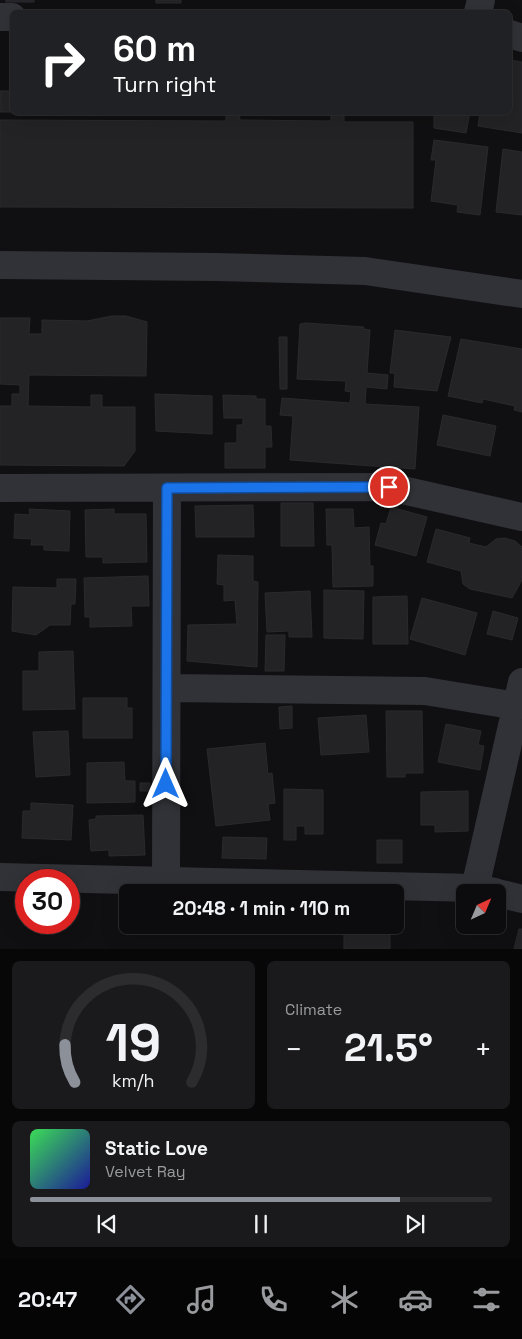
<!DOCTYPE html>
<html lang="en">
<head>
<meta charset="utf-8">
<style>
  :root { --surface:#0c0c0e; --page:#1a1a1c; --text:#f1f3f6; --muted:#9a9b9e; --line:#2c2c2e; --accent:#8c9099 }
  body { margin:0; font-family:"Space Grotesk",sans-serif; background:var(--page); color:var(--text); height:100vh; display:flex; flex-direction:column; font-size:19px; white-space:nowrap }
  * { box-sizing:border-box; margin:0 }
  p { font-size:16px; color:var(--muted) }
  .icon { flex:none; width:28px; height:28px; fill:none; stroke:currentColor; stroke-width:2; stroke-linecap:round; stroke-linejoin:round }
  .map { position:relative; height:949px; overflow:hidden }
  .drawer { display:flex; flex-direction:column; gap:12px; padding:12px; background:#070708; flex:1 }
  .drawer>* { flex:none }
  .hud { position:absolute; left:10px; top:10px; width:502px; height:105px; border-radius:8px; box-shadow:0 5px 20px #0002,0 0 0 1px var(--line); background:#202124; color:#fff; overflow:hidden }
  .needle { width:32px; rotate:44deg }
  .buttons { position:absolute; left:456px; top:884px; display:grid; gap:10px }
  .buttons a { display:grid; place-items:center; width:50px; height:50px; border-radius:8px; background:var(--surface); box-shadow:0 5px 20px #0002,0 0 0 1px var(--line); font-size:25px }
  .speed { position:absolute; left:15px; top:869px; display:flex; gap:10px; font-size:25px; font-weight:700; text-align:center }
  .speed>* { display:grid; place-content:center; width:65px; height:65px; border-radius:50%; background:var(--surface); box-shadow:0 5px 20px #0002,0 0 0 1px var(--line); line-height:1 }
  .speed .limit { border:8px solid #d22; background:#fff; color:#111 }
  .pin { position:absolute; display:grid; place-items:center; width:42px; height:42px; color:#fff; margin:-21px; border:2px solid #fff; border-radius:50%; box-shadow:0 1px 5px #0007 }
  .me { position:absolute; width:55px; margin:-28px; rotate:0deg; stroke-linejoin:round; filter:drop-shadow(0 0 4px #0008) }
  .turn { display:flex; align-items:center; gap:18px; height:105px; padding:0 20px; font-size:22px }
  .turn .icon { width:65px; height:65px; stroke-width:2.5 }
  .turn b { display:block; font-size:35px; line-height:42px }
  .big { font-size:38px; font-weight:700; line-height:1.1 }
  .drawer .tile { flex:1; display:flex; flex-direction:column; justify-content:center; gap:8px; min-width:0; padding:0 18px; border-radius:8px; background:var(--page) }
  .drawer .dial { align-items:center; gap:0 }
  .dial svg { height:130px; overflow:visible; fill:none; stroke:var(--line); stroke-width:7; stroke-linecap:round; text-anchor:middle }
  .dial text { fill:var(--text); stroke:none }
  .song { display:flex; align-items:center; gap:15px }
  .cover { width:60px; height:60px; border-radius:8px; background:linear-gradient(135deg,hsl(130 70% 55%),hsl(240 70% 35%)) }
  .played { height:5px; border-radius:2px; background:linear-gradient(90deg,var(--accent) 80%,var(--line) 80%) }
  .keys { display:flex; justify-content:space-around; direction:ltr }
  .heat { display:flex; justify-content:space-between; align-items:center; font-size:28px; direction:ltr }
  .drawer .tiles { flex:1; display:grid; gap:12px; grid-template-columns:1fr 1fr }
  .tile:last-child { grid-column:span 2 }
  .trip { position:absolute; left:119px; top:884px; width:285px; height:50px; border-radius:8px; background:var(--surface); box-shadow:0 5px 20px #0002,0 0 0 1px var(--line); font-weight:700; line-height:50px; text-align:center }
  .menu { display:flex; height:80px; justify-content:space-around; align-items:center; background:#050506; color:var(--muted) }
  .menu .icon { width:35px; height:35px }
  .menu .selected { color:var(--accent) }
  .menu b { font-size:22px; color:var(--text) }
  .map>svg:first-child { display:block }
</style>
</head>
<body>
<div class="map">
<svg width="522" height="949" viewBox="0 0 522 949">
  <rect width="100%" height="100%" fill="#101012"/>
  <path fill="#232326" stroke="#2a2a2e" d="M 6,0 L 34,0 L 34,2 L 6,2 Z
    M 156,0 L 181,0 L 181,3 L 156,3 Z
    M 510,60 L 522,62 L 522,133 L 478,126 L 480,112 L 510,112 Z
    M 0,91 L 12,91 L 12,112 L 0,112 Z
    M 226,112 L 239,112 L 240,120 L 331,121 L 331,112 L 344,112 L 344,122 L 413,122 L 413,208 L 0,207 L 0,120 L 226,121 Z
    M 434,112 L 470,112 L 466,133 L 434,128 Z
    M 434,140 L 488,147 L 480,215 L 457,212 L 458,205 L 431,201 L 436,160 L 431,160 Z
    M 503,149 L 522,152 L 522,215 L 496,212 Z
    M 112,316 L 126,316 L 147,322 L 146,376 L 29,375 L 28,406 L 91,407 L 91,395 L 102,395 L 102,407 L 135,407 L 135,451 L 124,466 L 0,465 L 0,406 L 12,406 L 12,394 L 20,394 L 20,385 L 0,384 L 0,318 L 30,318 L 29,334 L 42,334 L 42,320 L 87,321 Z
    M 306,323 L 364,327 L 363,329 L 370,330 L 367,373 L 388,375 L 387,389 L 366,387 L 365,404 L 419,407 L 415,469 L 290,460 L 293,416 L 280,415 L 282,398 L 350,403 L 351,392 L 345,391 L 346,381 L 297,379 L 300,324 Z
    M 395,330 L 451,337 L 437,391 L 394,387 L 395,373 L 390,373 Z
    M 279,337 L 287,337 L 287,389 L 280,389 Z
    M 461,339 L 522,349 L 522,412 L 514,410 L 515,406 L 483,399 L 482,403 L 448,396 Z
    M 155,394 L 212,396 L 212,434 L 156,431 Z
    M 223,395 L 256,396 L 256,399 L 265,399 L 265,426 L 271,426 L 272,447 L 265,447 L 265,468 L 225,468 L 225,443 L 237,443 L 237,425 L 243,425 L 243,418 L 224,418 Z
    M 443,415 L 496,426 L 490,456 L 437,445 Z
    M 281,503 L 313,503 L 314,546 L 281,546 Z
    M 253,505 L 254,537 L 196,537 L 195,506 Z
    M 391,507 L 427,517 L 416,556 L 375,545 L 381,523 L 386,524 Z
    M 29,509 L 70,511 L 69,551 L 44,550 L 44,545 L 31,545 L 32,539 L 14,538 L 15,514 L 30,515 Z
    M 114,509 L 114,514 L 146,514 L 147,562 L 103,563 L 103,557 L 86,557 L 85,510 Z
    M 326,509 L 353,509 L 354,528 L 369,527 L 370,566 L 373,566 L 373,586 L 333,587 L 332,545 L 327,545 Z
    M 436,529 L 470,538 L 469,543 L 486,547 L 496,539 L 505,538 L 515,541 L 522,547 L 522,580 L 512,598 L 470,589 L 463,584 L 461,571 L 427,562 Z
    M 218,555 L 253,556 L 253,581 L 258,582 L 257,667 L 187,661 L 188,625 L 237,624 L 235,600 L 224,601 L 224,585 L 217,584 Z
    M 148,576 L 149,606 L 131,606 L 132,626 L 90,627 L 90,617 L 85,617 L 84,578 Z
    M 57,579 L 76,579 L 75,604 L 71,604 L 70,625 L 50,625 L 36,635 L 12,631 L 13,587 L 57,588 Z
    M 324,590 L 364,591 L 363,639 L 324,638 Z
    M 310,591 L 312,637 L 289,637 L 289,631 L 267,632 L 265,593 Z
    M 407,596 L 408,644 L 373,644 L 373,597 Z
    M 422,598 L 477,613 L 465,655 L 410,639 Z
    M 493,611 L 518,618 L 512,640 L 487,634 Z
    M 266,635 L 285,635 L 284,671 L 265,671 Z
    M 73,651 L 75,709 L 23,710 L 23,671 L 39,671 L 39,652 Z
    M 83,698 L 127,698 L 127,708 L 132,708 L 132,738 L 83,738 Z
    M 292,706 L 292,728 L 280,729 L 279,707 Z
    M 386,711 L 422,711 L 423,773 L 405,773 L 405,777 L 387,777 Z
    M 366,715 L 369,752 L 321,755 L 318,718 Z
    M 446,724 L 481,731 L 478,745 L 484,746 L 480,770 L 438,762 Z
    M 68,731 L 70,775 L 36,777 L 33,732 Z
    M 265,743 L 268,774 L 272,773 L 275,803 L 268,804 L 270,820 L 216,826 L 207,749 Z
    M 124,762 L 125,781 L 135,781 L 135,802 L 87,803 L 87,763 Z
    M 140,783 L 150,783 L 150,791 L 140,791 Z
    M 284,789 L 323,790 L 323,834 L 305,834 L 305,826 L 296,826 L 296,840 L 284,840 Z
    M 468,791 L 468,831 L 435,832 L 435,825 L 421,825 L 421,792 Z
    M 31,803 L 73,805 L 71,840 L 22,838 L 23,811 L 31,811 Z
    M 143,815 L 145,855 L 109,856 L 109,850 L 91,851 L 89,820 L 96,819 L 96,816 Z
    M 223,837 L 267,838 L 266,859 L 222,858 Z
    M 377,840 L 402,840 L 402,863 L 377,863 Z
    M 344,925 L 390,925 L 390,949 L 344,949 Z
    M 519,929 L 522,929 L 522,949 L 514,949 Z"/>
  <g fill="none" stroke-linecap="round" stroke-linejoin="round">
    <path stroke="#313237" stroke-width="28" d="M 478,12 L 481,0
      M 0,17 L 12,17
      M 510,34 L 522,38
      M 0,488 L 389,487 L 522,517
      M 167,688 L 425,691 L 517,706
      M 0,877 L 475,888 L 495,892
      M 166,880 L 167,488
      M 475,888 L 522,682
      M 498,893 L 522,899"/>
    <path stroke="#313237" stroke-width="28" d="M 0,265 L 216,267 L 365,271 L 522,294"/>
  </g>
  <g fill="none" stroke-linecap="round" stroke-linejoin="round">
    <g stroke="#114b97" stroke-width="12">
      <path id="route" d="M 166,784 L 167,488 L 389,487"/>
    </g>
    <use href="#route" stroke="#1a73e8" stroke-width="9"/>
  </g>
</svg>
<div class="buttons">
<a><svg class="needle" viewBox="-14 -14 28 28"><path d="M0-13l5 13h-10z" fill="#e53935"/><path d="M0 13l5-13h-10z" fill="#9a9b9e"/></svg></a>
</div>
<div class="speed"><div class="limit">30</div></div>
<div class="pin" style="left:389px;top:487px;background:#d93025"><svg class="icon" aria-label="arrive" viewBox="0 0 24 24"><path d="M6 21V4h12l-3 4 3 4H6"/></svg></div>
<svg class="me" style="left:166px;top:784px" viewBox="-20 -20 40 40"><path d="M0-17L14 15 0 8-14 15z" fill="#1a73e8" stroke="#fff" stroke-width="4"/></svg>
<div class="trip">20:48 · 1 min · 110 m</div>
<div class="hud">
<div class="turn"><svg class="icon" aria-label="right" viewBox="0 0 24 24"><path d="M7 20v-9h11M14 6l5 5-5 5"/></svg><div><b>60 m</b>Turn right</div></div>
</div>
</div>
<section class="drawer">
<div class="tiles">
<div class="tile dial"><svg viewBox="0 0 100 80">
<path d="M14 69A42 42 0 1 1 86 69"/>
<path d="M14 69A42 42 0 0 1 8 46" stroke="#8c9099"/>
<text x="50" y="56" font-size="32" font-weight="700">19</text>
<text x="50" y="72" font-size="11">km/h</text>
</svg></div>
<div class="tile"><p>Climate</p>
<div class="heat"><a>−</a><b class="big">21.5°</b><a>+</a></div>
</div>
<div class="tile">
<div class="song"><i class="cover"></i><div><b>Static Love</b><p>Velvet Ray</p></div></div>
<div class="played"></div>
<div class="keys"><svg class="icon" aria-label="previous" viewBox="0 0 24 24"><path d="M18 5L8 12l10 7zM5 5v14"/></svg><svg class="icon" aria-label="pause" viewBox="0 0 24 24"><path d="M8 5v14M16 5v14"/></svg><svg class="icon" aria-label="next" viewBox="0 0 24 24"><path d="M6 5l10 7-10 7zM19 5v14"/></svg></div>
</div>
</div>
</section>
<nav class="menu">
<b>20:47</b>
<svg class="icon selected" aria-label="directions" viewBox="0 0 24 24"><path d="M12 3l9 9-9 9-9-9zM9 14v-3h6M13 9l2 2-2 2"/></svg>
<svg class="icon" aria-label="music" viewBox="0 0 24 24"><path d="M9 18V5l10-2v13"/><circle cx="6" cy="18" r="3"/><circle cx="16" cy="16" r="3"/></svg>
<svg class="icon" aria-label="phone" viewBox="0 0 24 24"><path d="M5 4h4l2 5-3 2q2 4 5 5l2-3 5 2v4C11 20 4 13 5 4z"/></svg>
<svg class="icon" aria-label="climate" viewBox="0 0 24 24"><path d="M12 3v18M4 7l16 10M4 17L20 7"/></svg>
<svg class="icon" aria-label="car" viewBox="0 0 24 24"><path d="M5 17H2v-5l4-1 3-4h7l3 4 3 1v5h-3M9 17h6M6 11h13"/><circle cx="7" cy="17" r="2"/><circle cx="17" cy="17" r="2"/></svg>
<svg class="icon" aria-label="filters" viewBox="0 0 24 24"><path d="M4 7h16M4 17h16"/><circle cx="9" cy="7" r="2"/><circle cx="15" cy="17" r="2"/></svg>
</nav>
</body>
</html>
